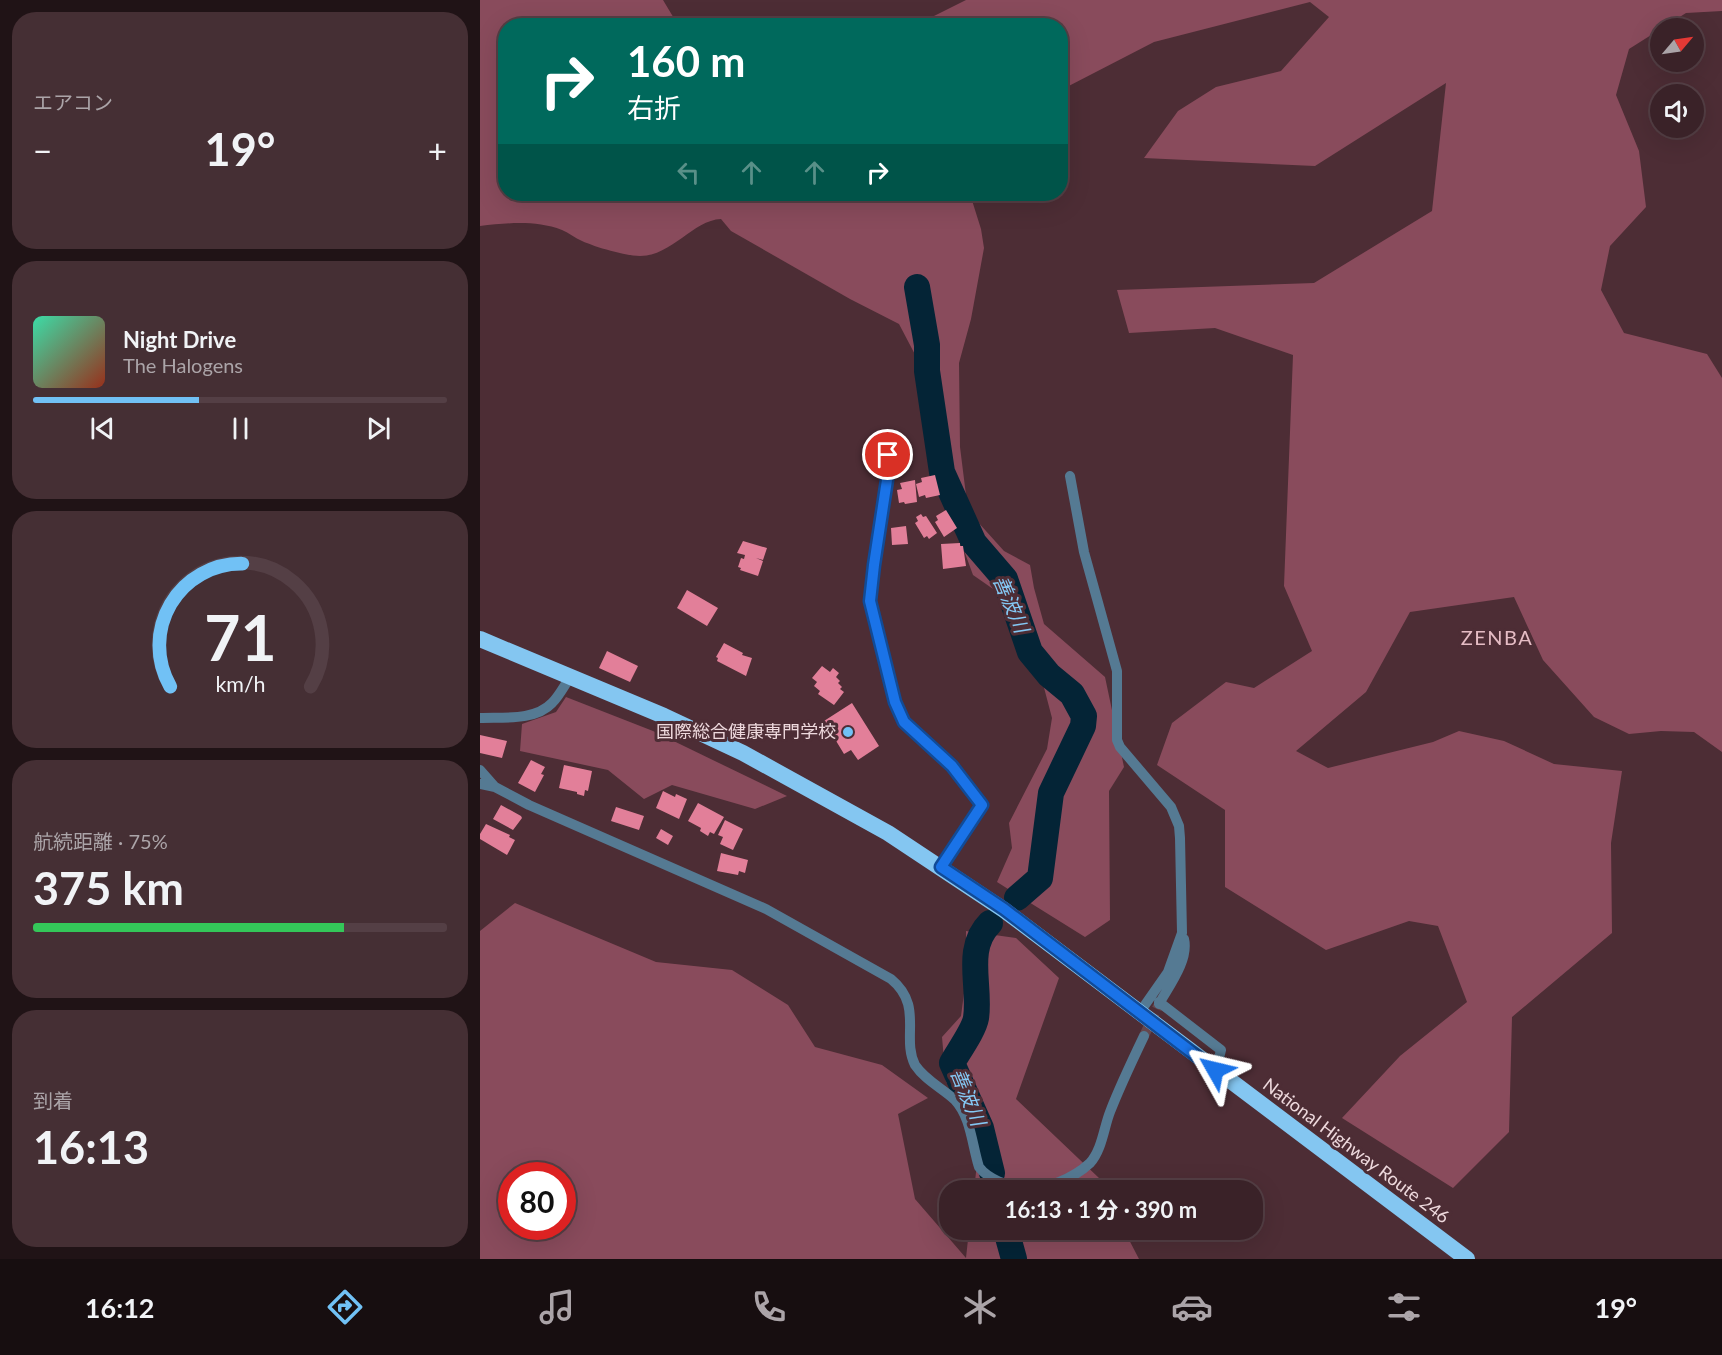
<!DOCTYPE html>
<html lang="ja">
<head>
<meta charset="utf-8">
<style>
  :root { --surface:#3a2228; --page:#452f34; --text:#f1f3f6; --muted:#aba4a8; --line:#543f45; --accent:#71c1f5 }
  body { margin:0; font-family:Lato,"Noto Sans JP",sans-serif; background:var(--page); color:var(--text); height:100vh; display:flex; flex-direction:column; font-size:22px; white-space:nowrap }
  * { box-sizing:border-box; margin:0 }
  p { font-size:20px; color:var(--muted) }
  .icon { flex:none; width:33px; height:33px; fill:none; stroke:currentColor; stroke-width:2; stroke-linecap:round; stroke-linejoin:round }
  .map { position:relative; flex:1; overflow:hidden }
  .drawer { display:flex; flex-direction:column; gap:12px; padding:12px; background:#201316; width:480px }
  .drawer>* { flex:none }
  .hud { position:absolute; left:18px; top:18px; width:570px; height:183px; border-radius:24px; box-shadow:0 6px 24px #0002,0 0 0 2px var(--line); background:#00695c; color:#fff; overflow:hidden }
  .needle { width:39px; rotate:61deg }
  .fabs { position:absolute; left:1170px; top:18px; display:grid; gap:12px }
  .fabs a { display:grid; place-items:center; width:54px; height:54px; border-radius:50%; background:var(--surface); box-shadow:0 6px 24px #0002,0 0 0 2px var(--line); font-size:30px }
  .speed { position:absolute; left:18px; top:1162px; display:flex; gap:12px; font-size:30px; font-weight:700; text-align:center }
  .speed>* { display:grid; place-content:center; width:78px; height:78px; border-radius:50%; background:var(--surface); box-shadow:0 6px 24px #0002,0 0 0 2px var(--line); line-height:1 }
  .speed .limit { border:9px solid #d22; background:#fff; color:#111 }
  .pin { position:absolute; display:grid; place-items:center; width:51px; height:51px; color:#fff; margin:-26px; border:3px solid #fff; border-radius:50%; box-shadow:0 2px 6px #0007 }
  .me { position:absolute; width:66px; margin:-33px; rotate:307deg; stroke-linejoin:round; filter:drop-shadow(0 0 4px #0008) }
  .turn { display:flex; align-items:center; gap:21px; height:126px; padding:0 30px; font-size:27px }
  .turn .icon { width:78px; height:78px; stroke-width:2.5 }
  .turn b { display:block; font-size:42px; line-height:51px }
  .lanes { display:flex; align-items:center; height:57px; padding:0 30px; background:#0003; justify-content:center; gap:30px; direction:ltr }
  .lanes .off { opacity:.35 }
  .big { font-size:45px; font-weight:700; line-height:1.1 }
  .drawer .widget { flex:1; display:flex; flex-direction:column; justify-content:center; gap:9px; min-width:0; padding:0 21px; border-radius:24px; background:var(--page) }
  .drawer .dial { align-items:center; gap:0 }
  .dial svg { height:156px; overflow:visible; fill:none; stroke:var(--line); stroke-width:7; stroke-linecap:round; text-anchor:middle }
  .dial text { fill:var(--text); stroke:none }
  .song { display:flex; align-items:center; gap:18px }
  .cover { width:72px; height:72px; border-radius:9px; background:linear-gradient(135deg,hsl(160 70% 55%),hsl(10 70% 35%)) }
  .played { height:6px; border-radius:3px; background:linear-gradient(90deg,var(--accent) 40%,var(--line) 40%) }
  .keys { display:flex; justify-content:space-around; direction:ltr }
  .heat { display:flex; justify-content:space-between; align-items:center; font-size:33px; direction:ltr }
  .charge { height:9px; border-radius:4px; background:linear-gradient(90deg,#34c759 75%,var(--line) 0) }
  .trip { position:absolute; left:459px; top:1180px; width:324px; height:60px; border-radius:24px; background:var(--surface); box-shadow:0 6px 24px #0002,0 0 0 2px var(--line); font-weight:700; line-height:60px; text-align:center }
  .menu { display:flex; height:96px; justify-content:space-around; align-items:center; background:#170e10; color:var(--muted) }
  .menu .icon { width:42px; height:42px }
  .menu .active { color:var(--accent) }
  .menu b { font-size:27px; color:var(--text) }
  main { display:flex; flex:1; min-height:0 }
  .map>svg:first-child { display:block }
</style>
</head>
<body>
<main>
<section class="drawer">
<div class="widget"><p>エアコン</p>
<div class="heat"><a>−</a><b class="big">19°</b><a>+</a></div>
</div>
<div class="widget">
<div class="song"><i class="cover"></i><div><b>Night Drive</b><p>The Halogens</p></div></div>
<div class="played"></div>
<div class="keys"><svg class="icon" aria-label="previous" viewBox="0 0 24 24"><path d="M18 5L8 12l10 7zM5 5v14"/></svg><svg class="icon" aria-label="pause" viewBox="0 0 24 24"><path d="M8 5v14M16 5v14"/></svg><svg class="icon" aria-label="next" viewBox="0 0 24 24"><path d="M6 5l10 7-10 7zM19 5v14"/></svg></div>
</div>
<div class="widget dial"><svg viewBox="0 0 100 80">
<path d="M14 69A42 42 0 1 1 86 69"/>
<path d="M14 69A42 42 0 0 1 51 6" stroke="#71c1f5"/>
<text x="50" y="56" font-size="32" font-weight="700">71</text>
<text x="50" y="72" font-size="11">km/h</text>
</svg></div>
<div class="widget"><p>航続距離 · 75%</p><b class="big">375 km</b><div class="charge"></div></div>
<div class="widget"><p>到着</p><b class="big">16:13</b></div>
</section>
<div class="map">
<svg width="1242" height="1259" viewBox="0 0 1242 1259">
  <rect width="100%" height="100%" fill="#4d2d35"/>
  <path fill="#894b5c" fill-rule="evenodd" d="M 0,0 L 183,0 L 198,25 L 26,26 L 26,194 L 490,194 L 501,229 L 504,248 L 491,319 L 479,363 L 480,447 L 488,511 L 524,551 L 550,565 L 554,588 L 564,624 L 625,677 L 644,767 L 629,791 L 630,920 L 605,937 L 517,882 L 532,848 L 529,823 L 567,749 L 572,718 L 562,680 L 537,640 L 516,591 L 493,575 L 474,523 L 440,364 L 419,324 L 370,299 L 251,231 L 241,219 C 213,220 192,256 160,256 C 146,256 115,247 102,241 C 95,238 89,233 82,230 C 55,220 28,223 0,226 Z
    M 486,0 L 1242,0 L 1242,11 L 1206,13 L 1149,49 L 1136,95 L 1159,151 L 1166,207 L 1130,246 L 1121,290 L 1144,333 L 1227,354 L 1242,378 L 1242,752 L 1214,732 L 1181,731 L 1149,734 L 1114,717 L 1063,660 L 1034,597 L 930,612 L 886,692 L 816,751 L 848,768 L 953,742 L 979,731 L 1024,741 L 1074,764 L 1142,771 L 1131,843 L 1132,933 L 1032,1017 L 1029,1132 L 973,1188 L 862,1118 L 920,1056 L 987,1002 L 958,926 L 929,921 L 846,950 L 745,887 L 745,810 L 677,765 L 692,723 L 746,682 L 774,688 L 832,651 L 804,586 L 813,355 L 735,328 L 649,333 L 637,290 L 834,283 L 952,211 L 966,83 L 835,166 L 664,158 L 698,111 L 736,87 L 801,71 L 849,17 L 830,2 L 674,42 L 581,90 L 580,26 L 436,25 Z
    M 86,697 L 173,731 L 307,796 L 275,809 L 192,785 L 164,799 L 128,770 L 40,751 L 42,724 L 76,712 Z
    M 35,903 L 176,962 L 252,970 L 308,1005 L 335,1047 L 402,1065 L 448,1098 L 418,1114 L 435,1199 L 486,1258 L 489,1230 L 644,1230 L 659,1259 L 0,1259 L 0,931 ZM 32,1176 L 82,1176 L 82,1227 L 32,1227 Z
    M 486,931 L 536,938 L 579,978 L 536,1099 L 619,1178 L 625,1191 L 494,1191 L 502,1116 L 466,1082 L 462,1037 L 481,1016 L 486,978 Z"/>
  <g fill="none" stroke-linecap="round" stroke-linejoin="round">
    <path stroke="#042436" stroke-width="26" d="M 437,287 L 447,345 L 447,371 L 462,472 L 494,543 L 525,579 L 550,652 L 569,675 L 592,694 L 604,716 L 603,726 L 571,793 L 560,878 L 537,898
      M 510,923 C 484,949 501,986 496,1018 C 494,1030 478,1052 472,1063 L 501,1128 L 512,1173
      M 526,1230 L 534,1259"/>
  </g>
  <path fill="#e27f99" d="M 455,475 L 460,495 L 446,498 L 445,495 L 439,497 L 436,484 L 442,482 L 441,478 Z
    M 435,480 L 437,502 L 425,504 L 424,502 L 419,503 L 417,490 L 422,489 L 420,483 Z
    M 466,510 L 477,528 L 464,537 L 455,522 L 458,520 L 456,516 Z
    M 441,514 L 443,517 L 446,516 L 457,533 L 449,539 L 447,536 L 444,538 L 435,523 L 438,521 L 436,517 Z
    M 426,526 L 428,544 L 412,545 L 411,528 Z
    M 263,541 L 287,548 L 283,560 L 276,558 L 283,561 L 278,576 L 260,570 L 261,568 L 258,567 L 261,558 L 264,559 L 265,555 L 257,553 Z
    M 480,543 L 480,546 L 483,546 L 486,566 L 463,569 L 461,544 Z
    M 207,590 L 238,608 L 227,626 L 197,608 Z
    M 244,643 L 263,653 L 262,655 L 272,658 L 266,676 L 237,661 L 238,658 L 236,657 Z
    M 127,651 L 158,666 L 150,682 L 119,668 Z
    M 342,666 L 350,672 L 353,668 L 359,673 L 356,677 L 360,681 L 358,683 L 362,687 L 360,689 L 364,692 L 354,705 L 338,694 L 340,691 L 334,686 L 337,682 L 332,678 Z
    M 372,703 L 399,746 L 378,760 L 371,750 L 364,754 L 344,721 Z
    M 0,735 L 27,741 L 22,758 L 0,753 Z
    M 51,760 L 65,767 L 61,774 L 64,775 L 55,792 L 38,783 Z
    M 84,765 L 112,771 L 108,791 L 105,790 L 104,796 L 97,794 L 97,792 L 79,788 Z
    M 183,791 L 195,797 L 196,794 L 207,799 L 199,819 L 176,808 Z
    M 218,803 L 244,817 L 234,834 L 230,832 L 228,836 L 220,831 L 221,828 L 208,821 Z
    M 21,805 L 41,816 L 42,818 L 33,830 L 13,819 Z
    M 136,807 L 164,816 L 159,830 L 131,821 Z
    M 245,820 L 263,829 L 253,850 L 240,844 L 243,837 L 238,835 Z
    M 6,824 L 30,835 L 29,837 L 35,840 L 27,855 L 0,839 L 0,834 Z
    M 181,829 L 193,836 L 188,845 L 176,838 Z
    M 241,853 L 268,860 L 265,873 L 259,871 L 258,875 L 237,871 Z"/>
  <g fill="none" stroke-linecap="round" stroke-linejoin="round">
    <path stroke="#65474e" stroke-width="10" stroke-dasharray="10 5" stroke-linecap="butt" d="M 664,1036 L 679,1004"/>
    <path stroke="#557a93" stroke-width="10" d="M 408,455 L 407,479 L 394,565 L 390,601 L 415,702 L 424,722 L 472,766 L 502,805 L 461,867
      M 590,476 L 604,552 L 637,671 L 637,740 L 640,747 L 691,807 L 699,826 L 700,838 L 702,933 L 688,972 L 660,1012
      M 0,718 C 23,717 55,721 72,703 C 80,695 85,684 91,676
      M 0,770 L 15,787 L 0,784
      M 15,787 L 49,805 L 286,909 L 411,979 C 444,1006 421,1037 435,1065 C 445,1080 462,1088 475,1100 C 491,1117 492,1145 499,1167 C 508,1179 527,1186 543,1188 C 565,1191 594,1178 610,1163 C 622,1150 624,1127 630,1112 C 640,1086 652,1061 664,1036
      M 679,1002 L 741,1050 L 736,1070
      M 679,1004 C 689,986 709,960 704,939"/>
    <path stroke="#84c6f1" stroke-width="16" d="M 0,639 L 184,716 L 263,753 L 408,833 L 524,910 L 987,1259"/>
  </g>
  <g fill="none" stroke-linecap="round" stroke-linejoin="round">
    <g stroke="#114b97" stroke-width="15">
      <path id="route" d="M 408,455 L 407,480 L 394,565 L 390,601 L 415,702 L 424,722 L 472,766 L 502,805 L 461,867 L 524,909 L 735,1070"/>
    </g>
    <use href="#route" stroke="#1a73e8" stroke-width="10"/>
  </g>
  <circle fill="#71c1f5" stroke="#4d2d35" stroke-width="2" cx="368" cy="732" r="6"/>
  <g text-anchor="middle" stroke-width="6" stroke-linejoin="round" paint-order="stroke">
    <g font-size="18" fill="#eed9dd" stroke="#4d2d35" text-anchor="end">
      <text x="356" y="738">国際総合健康専門学校</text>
    </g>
    <g font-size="18" fill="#eed9dd" stroke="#4d2d35">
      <text transform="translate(876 1151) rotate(37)" y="6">National Highway Route 246</text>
    </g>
    <g font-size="20" font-style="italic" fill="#84c8f4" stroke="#4d2d35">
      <text transform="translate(531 604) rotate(67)" y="7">善波川</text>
      <text transform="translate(488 1097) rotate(68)" y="7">善波川</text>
    </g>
    <g font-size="20" letter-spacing="1.5" fill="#e5bcc4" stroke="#4d2d35">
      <text x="1017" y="645">ZENBA</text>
    </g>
  </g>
</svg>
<div class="fabs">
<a><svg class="needle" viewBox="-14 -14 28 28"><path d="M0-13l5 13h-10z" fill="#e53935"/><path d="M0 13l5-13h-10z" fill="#aba4a8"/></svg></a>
<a><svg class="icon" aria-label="sound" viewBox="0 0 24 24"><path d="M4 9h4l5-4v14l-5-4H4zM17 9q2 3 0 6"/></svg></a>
</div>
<div class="speed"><div class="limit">80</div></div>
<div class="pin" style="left:408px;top:455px;background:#d93025"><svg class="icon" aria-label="arrive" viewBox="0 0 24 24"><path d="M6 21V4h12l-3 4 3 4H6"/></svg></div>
<svg class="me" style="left:735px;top:1070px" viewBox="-20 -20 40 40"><path d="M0-17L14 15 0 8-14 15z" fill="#1a73e8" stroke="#fff" stroke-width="4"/></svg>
<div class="trip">16:13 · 1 分 · 390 m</div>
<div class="hud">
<div class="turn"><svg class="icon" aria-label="right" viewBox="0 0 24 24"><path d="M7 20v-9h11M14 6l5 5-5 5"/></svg><div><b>160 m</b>右折</div></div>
<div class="lanes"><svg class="icon off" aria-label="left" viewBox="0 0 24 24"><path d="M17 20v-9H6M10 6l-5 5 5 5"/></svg><svg class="icon off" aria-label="ahead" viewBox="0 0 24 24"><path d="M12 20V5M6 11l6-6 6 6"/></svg><svg class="icon off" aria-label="ahead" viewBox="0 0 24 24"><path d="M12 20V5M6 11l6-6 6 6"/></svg><svg class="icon" aria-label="right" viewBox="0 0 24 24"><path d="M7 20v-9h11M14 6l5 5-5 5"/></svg></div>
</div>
</div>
</main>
<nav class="menu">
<b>16:12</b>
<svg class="icon active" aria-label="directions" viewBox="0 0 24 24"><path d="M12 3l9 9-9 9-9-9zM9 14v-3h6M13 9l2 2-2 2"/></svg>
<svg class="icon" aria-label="music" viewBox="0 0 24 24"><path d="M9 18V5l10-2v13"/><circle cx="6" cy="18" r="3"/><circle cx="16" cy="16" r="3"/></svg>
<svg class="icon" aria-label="phone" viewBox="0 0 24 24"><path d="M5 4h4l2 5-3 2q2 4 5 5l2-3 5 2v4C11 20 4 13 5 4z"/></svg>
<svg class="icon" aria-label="climate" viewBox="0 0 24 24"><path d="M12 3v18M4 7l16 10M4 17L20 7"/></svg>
<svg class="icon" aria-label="car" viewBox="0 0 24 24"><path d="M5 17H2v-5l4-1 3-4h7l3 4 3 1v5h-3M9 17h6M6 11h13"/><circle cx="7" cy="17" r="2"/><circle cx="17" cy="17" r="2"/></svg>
<svg class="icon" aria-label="filters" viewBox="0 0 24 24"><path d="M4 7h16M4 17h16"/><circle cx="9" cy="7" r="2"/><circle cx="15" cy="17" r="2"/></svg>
<b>19°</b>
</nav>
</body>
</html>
